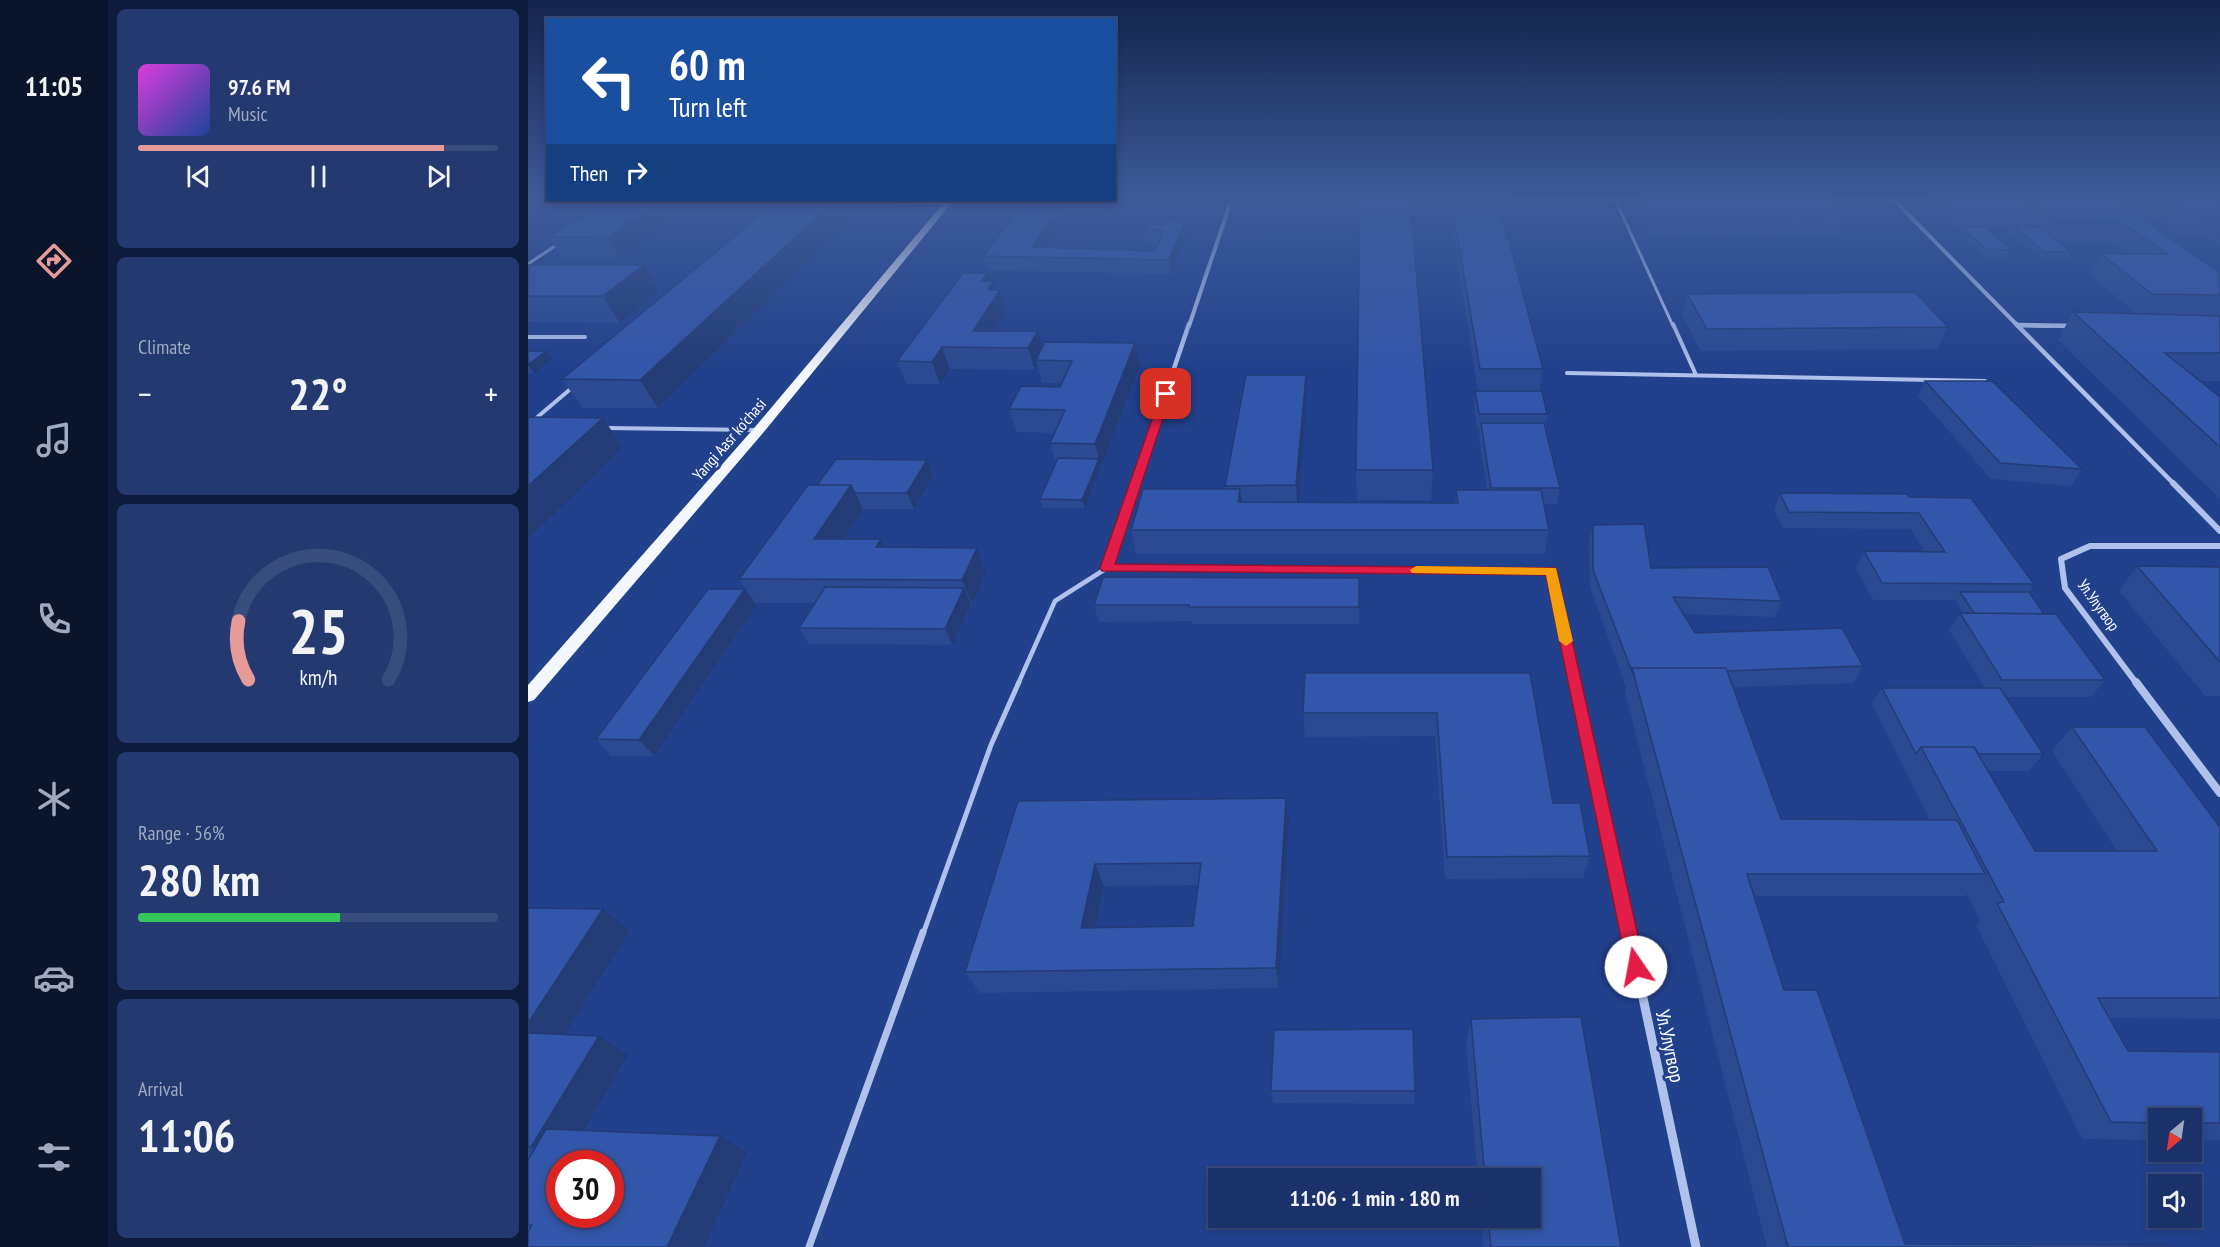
<!DOCTYPE html>
<html lang="en">
<head>
<meta charset="utf-8">
<style>
  :root { --surface:#1a3169; --page:#23396f; --text:#f1f3f6; --muted:#9fa9c0; --line:#384c7d; --accent:#e69b98 }
  body { margin:0; font-family:"PT Sans Narrow",sans-serif; background:var(--page); color:var(--text); height:100vh; display:flex; flex-direction:column; font-size:22px; white-space:nowrap }
  * { box-sizing:border-box; margin:0 }
  p { font-size:20px; color:var(--muted) }
  .icon { flex:none; width:33px; height:33px; fill:none; stroke:currentColor; stroke-width:2; stroke-linecap:round; stroke-linejoin:round }
  .map { position:relative; flex:1; overflow:hidden }
  .side { display:flex; flex-direction:column; gap:9px; padding:9px; background:#0e1b3a; width:420px }
  .side>* { flex:none }
  .hud { position:absolute; left:18px; top:18px; width:570px; height:183px; border-radius:0px; box-shadow:0 3px 9px #0003,0 0 0 2px var(--line); background:#1a4fa0; color:#fff; overflow:hidden }
  .needle { width:39px; rotate:209deg }
  .buttons { position:absolute; left:1620px; top:1108px; display:grid; gap:12px }
  .buttons a { display:grid; place-items:center; width:54px; height:54px; border-radius:0px; background:var(--surface); box-shadow:0 3px 9px #0003,0 0 0 2px var(--line); font-size:30px }
  .speed { position:absolute; left:18px; top:1150px; display:flex; gap:12px; font-size:30px; font-weight:700; text-align:center }
  .speed>* { display:grid; place-content:center; width:78px; height:78px; border-radius:50%; background:var(--surface); box-shadow:0 3px 9px #0003,0 0 0 2px var(--line); line-height:1 }
  .speed .limit { border:9px solid #d22; background:#fff; color:#111 }
  .pin { position:absolute; display:grid; place-items:center; width:51px; height:51px; color:#fff; margin:-26px; border-radius:12px; box-shadow:0 3px 9px #0006 }
  .me { position:absolute; width:66px; margin:-33px; rotate:348deg; stroke-linejoin:round; filter:drop-shadow(0 0 4px #0008) }
  .turn { display:flex; align-items:center; gap:21px; height:126px; padding:0 24px; font-size:27px }
  .turn .icon { width:78px; height:78px; stroke-width:2.5 }
  .turn b { display:block; font-size:42px; line-height:51px }
  .then { display:flex; align-items:center; height:57px; padding:0 24px; background:#0003; gap:12px; font-size:22px }
  .big { font-size:45px; font-weight:600; line-height:1.1 }
  .side .tile { flex:1; display:flex; flex-direction:column; justify-content:center; gap:9px; min-width:0; padding:0 21px; border-radius:9px; background:var(--page) }
  .side .dial { align-items:center; gap:0 }
  .dial svg { height:156px; overflow:visible; fill:none; stroke:var(--line); stroke-width:7; stroke-linecap:round; text-anchor:middle }
  .dial text { fill:var(--text); stroke:none }
  .song { display:flex; align-items:center; gap:18px }
  .cover { width:72px; height:72px; border-radius:9px; background:linear-gradient(135deg,hsl(300 70% 55%),hsl(220 70% 35%)) }
  .played { height:6px; border-radius:3px; background:linear-gradient(90deg,var(--accent) 85%,var(--line) 85%) }
  .keys { display:flex; justify-content:space-around; direction:ltr }
  .heat { display:flex; justify-content:space-between; align-items:center; font-size:33px; direction:ltr }
  .charge { height:9px; border-radius:4px; background:linear-gradient(90deg,#34c759 56%,var(--line) 0) }
  .trip { position:absolute; left:680px; top:1168px; width:333px; height:60px; border-radius:0px; background:var(--surface); box-shadow:0 3px 9px #0003,0 0 0 2px var(--line); font-weight:600; line-height:60px; text-align:center }
  main { display:flex; flex:1; min-height:0 }
  .tab-bar { display:flex; flex-direction:column; width:108px; justify-content:space-around; align-items:center; background:#0a142a; color:var(--muted) }
  .tab-bar .icon { width:42px; height:42px }
  .tab-bar .active { color:var(--accent) }
  .tab-bar b { font-size:27px; color:var(--text) }
  .map>svg:first-child { display:block }
</style>
</head>
<body>
<main>
<nav class="tab-bar">
<b>11:05</b>
<svg class="icon active" aria-label="directions" viewBox="0 0 24 24"><path d="M12 3l9 9-9 9-9-9zM9 14v-3h6M13 9l2 2-2 2"/></svg>
<svg class="icon" aria-label="music" viewBox="0 0 24 24"><path d="M9 18V5l10-2v13"/><circle cx="6" cy="18" r="3"/><circle cx="16" cy="16" r="3"/></svg>
<svg class="icon" aria-label="phone" viewBox="0 0 24 24"><path d="M5 4h4l2 5-3 2q2 4 5 5l2-3 5 2v4C11 20 4 13 5 4z"/></svg>
<svg class="icon" aria-label="climate" viewBox="0 0 24 24"><path d="M12 3v18M4 7l16 10M4 17L20 7"/></svg>
<svg class="icon" aria-label="car" viewBox="0 0 24 24"><path d="M5 17H2v-5l4-1 3-4h7l3 4 3 1v5h-3M9 17h6M6 11h13"/><circle cx="7" cy="17" r="2"/><circle cx="17" cy="17" r="2"/></svg>
<svg class="icon" aria-label="filters" viewBox="0 0 24 24"><path d="M4 7h16M4 17h16"/><circle cx="9" cy="7" r="2"/><circle cx="15" cy="17" r="2"/></svg>
</nav>
<section class="side">
<div class="tile">
<div class="song"><i class="cover"></i><div><b>97.6 FM</b><p>Music</p></div></div>
<div class="played"></div>
<div class="keys"><svg class="icon" aria-label="previous" viewBox="0 0 24 24"><path d="M18 5L8 12l10 7zM5 5v14"/></svg><svg class="icon" aria-label="pause" viewBox="0 0 24 24"><path d="M8 5v14M16 5v14"/></svg><svg class="icon" aria-label="next" viewBox="0 0 24 24"><path d="M6 5l10 7-10 7zM19 5v14"/></svg></div>
</div>
<div class="tile"><p>Climate</p>
<div class="heat"><a>−</a><b class="big">22°</b><a>+</a></div>
</div>
<div class="tile dial"><svg viewBox="0 0 100 80">
<path d="M14 69A42 42 0 1 1 86 69"/>
<path d="M14 69A42 42 0 0 1 9 39" stroke="#e69b98"/>
<text x="50" y="56" font-size="32" font-weight="700">25</text>
<text x="50" y="72" font-size="11">km/h</text>
</svg></div>
<div class="tile"><p>Range · 56%</p><b class="big">280 km</b><div class="charge"></div></div>
<div class="tile"><p>Arrival</p><b class="big">11:06</b></div>
</section>
<div class="map">
<svg width="1692" height="1247" viewBox="0 0 1692 1247">
  <rect width="100%" height="100%" fill="#22418c"/>
  <g fill="none" stroke-linecap="round" stroke-linejoin="round">
    <path stroke="#b0c2eb" stroke-width="3" d="M 1087,199 L 1145,326
      M 320,201 L 419,203
      M 0,264 L 30,244"/>
    <path stroke="#b0c2eb" stroke-width="4" d="M 1145,324 L 1168,375
      M 0,337 L 57,337
      M 1039,373 L 1457,381
      M 0,425 L 46,386
      M 78,428 L 228,430"/>
    <path stroke="#b0c2eb" stroke-width="4.5" d="M 490,684 L 527,601 L 579,568"/>
    <path stroke="#b0c2eb" stroke-width="5" d="M 395,934 L 463,745 L 491,682"/>
    <path stroke="#b0c2eb" stroke-width="7" d="M 281,1247 L 395,932"/>
    <path stroke="#b0c2eb" stroke-width="4" d="M 985,198 L 1123,199
      M 1295,199 L 1407,199
      M 1365,199 L 1490,326
      M 1490,325 L 1521,326
      M 661,326 L 704,198"/>
    <path stroke="#b0c2eb" stroke-width="4.5" d="M 1488,324 L 1646,484
      M 1490,325 L 1544,326
      M 607,484 L 661,324"/>
    <path stroke="#b0c2eb" stroke-width="6" d="M 608,483 L 579,568 L 1023,571 L 1047,684
      M 1645,483 L 1692,531
      M 1609,684 L 1537,588 L 1533,559 L 1562,546 L 1692,546"/>
    <path stroke="#b0c2eb" stroke-width="8" d="M 1047,682 L 1101,934
      M 1608,682 L 1692,793"/>
    <path stroke="#b0c2eb" stroke-width="9" d="M 1101,932 L 1168,1247"/>
    <path fill="#f5f7fe" fill-rule="evenodd" d="M 418,200 L 426,200 L 235,433 L 6,700 L 0,702 L 0,685 L 227,427 Z"/>
  </g>
  <path fill="#2b4a91" fill-rule="evenodd" d="M 1115,198 L 1300,198 L 1318,219 L 1311,238 L 1121,236 L 1112,216 Z
    M 1401,198 L 1692,198 L 1692,246 L 1676,235 L 1651,235 L 1629,220 L 1617,220 L 1692,273 L 1692,381 L 1672,381 L 1692,397 L 1692,499 L 1530,340 L 1545,312 L 1609,314 L 1561,274 L 1573,254 L 1599,254 L 1582,241 L 1529,241 L 1543,252 L 1539,259 L 1513,259 L 1482,233 L 1486,226 L 1503,226 L 1423,226 L 1399,204 Z
    M 79,200 L 92,258 L 33,257 L 21,237 Z
    M 251,200 L 324,200 L 329,213 L 130,408 L 54,408 L 34,379 Z
    M 498,200 L 584,200 L 585,206 L 581,214 L 538,213 L 516,248 L 627,251 L 630,244 L 618,244 L 616,230 L 639,224 L 659,234 L 643,274 L 459,270 L 455,256 Z
    M 925,211 L 1015,369 L 1011,391 L 1019,414 L 1017,429 L 1032,488 L 1029,504 L 1016,504 L 1021,530 L 1017,554 L 608,554 L 603,530 L 698,489 L 697,486 L 779,397 L 770,502 L 927,503 L 928,490 L 959,490 L 951,439 L 952,430 L 950,430 L 946,407 L 947,391 L 950,391 L 924,230 Z
    M 1433,227 L 1484,250 L 1480,257 L 1455,257 L 1430,234 Z
    M 0,265 L 116,265 L 131,292 L 92,323 L 0,322 Z
    M 460,273 L 462,281 L 465,281 L 468,290 L 478,311 L 466,331 L 514,348 L 612,365 L 557,508 L 515,508 L 512,499 L 528,464 L 522,443 L 526,433 L 488,432 L 481,409 L 532,387 L 534,383 L 514,383 L 509,365 L 507,370 L 422,369 L 412,384 L 378,384 L 369,361 Z
    M 1159,294 L 1420,327 L 1410,349 L 1173,351 L 1154,315 Z
    M 0,351 L 24,359 L 6,373 L 0,373 Z
    M 1397,381 L 1554,469 L 1543,486 L 1463,479 L 1390,396 Z
    M 399,460 L 405,476 L 386,509 L 335,509 L 315,539 L 353,539 L 357,547 L 458,572 L 425,645 L 281,644 L 271,628 L 286,603 L 227,603 L 211,579 L 289,485 Z
    M 828,470 L 905,470 L 903,500 L 829,500 Z
    M 1252,493 L 1381,497 L 1506,584 L 1501,592 L 1516,614 L 1577,680 L 1563,697 L 1478,697 L 1515,754 L 1501,771 L 1460,771 L 1507,851 L 1589,851 L 1524,751 L 1544,727 L 1692,827 L 1692,1019 L 1581,1018 L 1600,1051 L 1692,1052 L 1692,1140 L 1664,1140 L 1664,1119 L 1630,1119 L 1630,1140 L 1554,1139 L 1448,925 L 1452,920 L 1439,894 L 1437,896 L 1226,896 L 1256,990 L 1377,1244 L 1643,1247 L 1239,1247 L 1097,692 L 1098,687 L 1062,587 L 1061,542 L 1065,525 L 1123,568 L 1254,601 L 1247,617 L 1156,614 L 1167,633 L 1335,666 L 1326,683 L 1205,687 L 1253,819 L 1402,820 L 1344,704 L 1354,688 L 1457,688 L 1421,630 L 1432,613 L 1435,613 L 1427,600 L 1345,600 L 1328,568 L 1336,551 L 1397,552 L 1382,529 L 1255,528 L 1246,510 Z
    M 1609,566 L 1692,567 L 1692,696 L 1677,696 L 1591,591 Z
    M 831,578 L 831,624 L 664,624 L 663,621 L 571,622 L 566,605 Z
    M 217,589 L 228,606 L 126,756 L 83,756 L 68,739 Z
    M 1002,673 L 1025,803 L 1062,856 L 1055,878 L 917,879 L 907,736 L 777,737 L 775,713 Z
    M 490,801 L 761,821 L 751,988 L 452,993 L 437,972 ZM 670,885 L 665,926 L 568,928 L 576,886 Z
    M 0,908 L 102,931 L 36,1034 L 100,1055 L 56,1131 L 219,1152 L 0,1247 Z
    M 943,1019 L 1093,1247 L 955,1247 L 953,1218 L 1002,1218 L 1002,1179 L 950,1179 L 938,1044 Z
    M 743,1091 L 887,1091 L 886,1104 L 745,1103 Z"/>
  <path fill="#233c76" d="M 134,200 L 171,200 L 92,258 L 80,238 Z
    M 308,200 L 324,200 L 329,213 L 130,408 L 112,380 Z
    M 535,200 L 538,213 L 510,257 L 504,247 Z
    M 578,200 L 584,200 L 585,206 L 581,214 Z
    M 657,221 L 659,234 L 643,274 L 641,260 Z
    M 116,265 L 131,292 L 92,323 L 75,296 Z
    M 460,273 L 463,284 L 465,281 L 469,294 L 472,290 L 478,311 L 455,347 L 445,331 L 454,281 Z
    M 510,331 L 516,353 L 508,360 L 509,365 L 507,370 L 500,348 Z
    M 607,343 L 612,365 L 557,508 L 554,500 L 571,459 L 567,444 Z
    M 414,347 L 422,369 L 412,384 L 404,362 Z
    M 18,351 L 24,359 L 6,373 L 0,365 Z
    M 778,375 L 779,397 L 770,509 L 768,485 Z
    M 75,418 L 95,447 L 0,539 L 0,486 Z
    M 399,460 L 405,476 L 386,509 L 379,493 Z
    M 323,485 L 335,509 L 300,563 L 286,539 Z
    M 712,489 L 715,512 L 710,502 Z
    M 353,539 L 365,563 L 348,547 Z
    M 449,548 L 458,572 L 444,604 L 434,580 Z
    M 436,588 L 443,604 L 425,645 L 417,629 Z
    M 217,589 L 228,606 L 126,756 L 111,740 Z
    M 758,798 L 761,821 L 751,988 L 748,968 Z
    M 567,864 L 576,886 L 563,950 L 553,928 Z
    M 75,909 L 102,931 L 25,1052 L 0,1037 L 0,1023 Z
    M 71,1036 L 100,1055 L 37,1163 L 3,1147 Z
    M 192,1136 L 219,1152 L 176,1247 L 139,1247 Z"/>
  <path fill="#3256a9" stroke="#233c76" stroke-width="1.5" fill-rule="evenodd" d="M 832,198 L 882,198 L 905,470 L 828,470 Z
    M 1117,198 L 1300,198 L 1318,219 L 1126,217 Z
    M 1413,198 L 1490,198 L 1509,213 L 1429,213 Z
    M 1502,198 L 1661,198 L 1688,216 L 1663,215 L 1640,201 L 1589,201 L 1692,273 L 1692,295 L 1624,294 L 1573,254 L 1639,254 L 1593,222 L 1530,221 Z
    M 1661,198 L 1692,198 L 1692,222 L 1685,222 L 1688,216 Z
    M 79,200 L 134,200 L 80,238 L 21,237 Z
    M 251,200 L 308,200 L 112,380 L 34,379 Z
    M 498,200 L 579,200 L 535,200 L 504,247 L 627,251 L 636,230 L 616,230 L 619,224 L 639,224 L 641,220 L 657,221 L 641,260 L 455,256 Z
    M 925,211 L 973,211 L 1015,369 L 952,369 Z
    M 1486,226 L 1511,227 L 1543,252 L 1516,252 Z
    M 1433,227 L 1457,227 L 1484,250 L 1458,249 Z
    M 1681,228 L 1692,229 L 1692,236 Z
    M 0,265 L 116,265 L 75,296 L 0,296 Z
    M 435,273 L 460,273 L 454,281 L 465,281 L 460,290 L 472,290 L 445,331 L 510,331 L 500,348 L 414,347 L 404,362 L 369,361 Z
    M 1387,292 L 1420,327 L 1179,329 L 1159,294 Z
    M 1545,312 L 1692,316 L 1692,353 L 1637,353 L 1692,397 L 1692,447 Z
    M 517,342 L 607,343 L 567,444 L 522,443 L 537,410 L 481,409 L 493,386 L 532,387 L 544,361 L 508,360 Z
    M 0,351 L 18,351 L 0,365 Z
    M 718,375 L 778,375 L 768,485 L 697,486 Z
    M 1397,381 L 1464,381 L 1554,469 L 1472,463 Z
    M 947,391 L 1014,391 L 1019,414 L 951,414 Z
    M 0,417 L 75,418 L 0,486 Z
    M 953,423 L 1016,423 L 1032,488 L 963,488 Z
    M 530,458 L 571,459 L 554,500 L 512,499 Z
    M 308,459 L 399,460 L 379,493 L 327,493 L 323,485 L 289,485 Z
    M 280,485 L 323,485 L 286,539 L 353,539 L 348,547 L 449,548 L 434,580 L 211,579 Z
    M 615,489 L 712,489 L 710,502 L 930,503 L 928,490 L 1013,490 L 1021,530 L 603,530 Z
    M 1252,493 L 1379,494 L 1381,497 L 1443,498 L 1506,584 L 1354,583 L 1336,551 L 1417,552 L 1391,513 L 1261,512 Z
    M 1116,524 L 1123,568 L 1240,567 L 1254,601 L 1145,597 L 1167,633 L 1314,628 L 1335,666 L 1199,671 L 1198,668 L 1104,668 L 1106,674 L 1105,674 L 1065,570 L 1065,525 Z
    M 1609,566 L 1692,567 L 1692,662 Z
    M 575,577 L 831,578 L 831,607 L 661,607 L 661,605 L 566,605 Z
    M 297,587 L 436,588 L 417,629 L 271,628 Z
    M 180,589 L 217,589 L 111,740 L 68,739 Z
    M 1432,592 L 1501,592 L 1516,614 L 1446,613 Z
    M 1432,613 L 1528,614 L 1577,680 L 1474,680 Z
    M 1104,668 L 1198,668 L 1253,819 L 1429,820 L 1457,874 L 1219,874 L 1256,990 L 1289,990 L 1377,1244 L 1641,1245 L 1643,1247 L 1260,1247 Z
    M 777,673 L 1002,673 L 1025,803 L 1052,803 L 1062,856 L 919,857 L 909,713 L 775,713 Z
    M 1354,688 L 1472,688 L 1515,754 L 1451,754 L 1446,747 L 1393,747 L 1388,754 Z
    M 1544,727 L 1617,727 L 1692,827 L 1692,998 L 1570,998 L 1600,1051 L 1692,1052 L 1692,1123 L 1664,1123 L 1664,1119 L 1630,1119 L 1630,1123 L 1583,1122 L 1469,903 L 1476,902 L 1393,747 L 1446,747 L 1507,851 L 1629,851 Z
    M 758,798 L 748,968 L 437,972 L 490,801 ZM 673,863 L 665,926 L 553,928 L 567,864 Z
    M 0,908 L 75,909 L 0,1023 Z
    M 1053,1017 L 1093,1247 L 963,1247 L 960,1218 L 1002,1218 L 1002,1179 L 957,1179 L 943,1019 Z
    M 885,1029 L 887,1091 L 743,1091 L 746,1030 Z
    M 0,1033 L 71,1036 L 3,1147 L 0,1147 Z
    M 18,1129 L 192,1136 L 139,1247 L 0,1247 L 0,1232 L 4,1225 L 0,1225 L 0,1160 ZM 32,1164 L 82,1164 L 82,1215 L 32,1215 Z"/>
  <linearGradient id="sky" x2="0" y2="1"><stop stop-color="#13244d"/><stop offset="0.53" stop-color="#3e5a99"/><stop offset="1" stop-color="#3e5a99" stop-opacity="0"/></linearGradient>
  <rect width="1692" height="373" fill="url(#sky)"/>
  <path fill="#e11d48" stroke="#92132f" stroke-width="1.5" d="M 638,391 L 643,394 L 587,564 L 1028,568 L 1117,967 L 1115,974 L 1108,976 L 1101,974 L 1099,967 L 1018,575 L 574,571 L 572,568 L 633,394 Z"/>
  <path fill="#f59e0b" d="M 888,566 L 1028,568 L 1045,641 L 1038,646 L 1031,641 L 1018,575 L 884,573 L 882,570 Z"/>
  <g text-anchor="middle" stroke-width="6" stroke-linejoin="round" paint-order="stroke">
    <g font-size="16" fill="#fff" stroke="#22418c">
      <text transform="translate(201 439) rotate(-49)" y="6">Yangi Aasr ko'chasi</text>
      <text transform="translate(1571 605) rotate(54)" y="6">Ул.Улугвор</text>
    </g>
    <g font-size="20" fill="#fff" stroke="#22418c">
      <text transform="translate(1142 1046) rotate(78)" y="7">Ул.Улугвор</text>
    </g>
  </g>
</svg>
<div class="buttons">
<a><svg class="needle" viewBox="-14 -14 28 28"><path d="M0-13l5 13h-10z" fill="#e53935"/><path d="M0 13l5-13h-10z" fill="#9fa9c0"/></svg></a>
<a><svg class="icon" aria-label="sound" viewBox="0 0 24 24"><path d="M4 9h4l5-4v14l-5-4H4zM17 9q2 3 0 6"/></svg></a>
</div>
<div class="speed"><div class="limit">30</div></div>
<div class="pin" style="left:638px;top:394px;background:#d93025"><svg class="icon" aria-label="arrive" viewBox="0 0 24 24"><path d="M6 21V4h12l-3 4 3 4H6"/></svg></div>
<svg class="me" style="left:1108px;top:967px" viewBox="-20 -20 40 40"><circle r="19" fill="#fff"/><path d="M0-13L10 11 0 6-10 11z" fill="#e11d48"/></svg>
<div class="trip">11:06 · 1 min · 180 m</div>
<div class="hud">
<div class="turn"><svg class="icon" aria-label="left" viewBox="0 0 24 24"><path d="M17 20v-9H6M10 6l-5 5 5 5"/></svg><div><b>60 m</b>Turn left</div></div>
<div class="then">Then<svg class="icon" aria-label="right" viewBox="0 0 24 24"><path d="M7 20v-9h11M14 6l5 5-5 5"/></svg></div>
</div>
</div>
</main>
</body>
</html>
